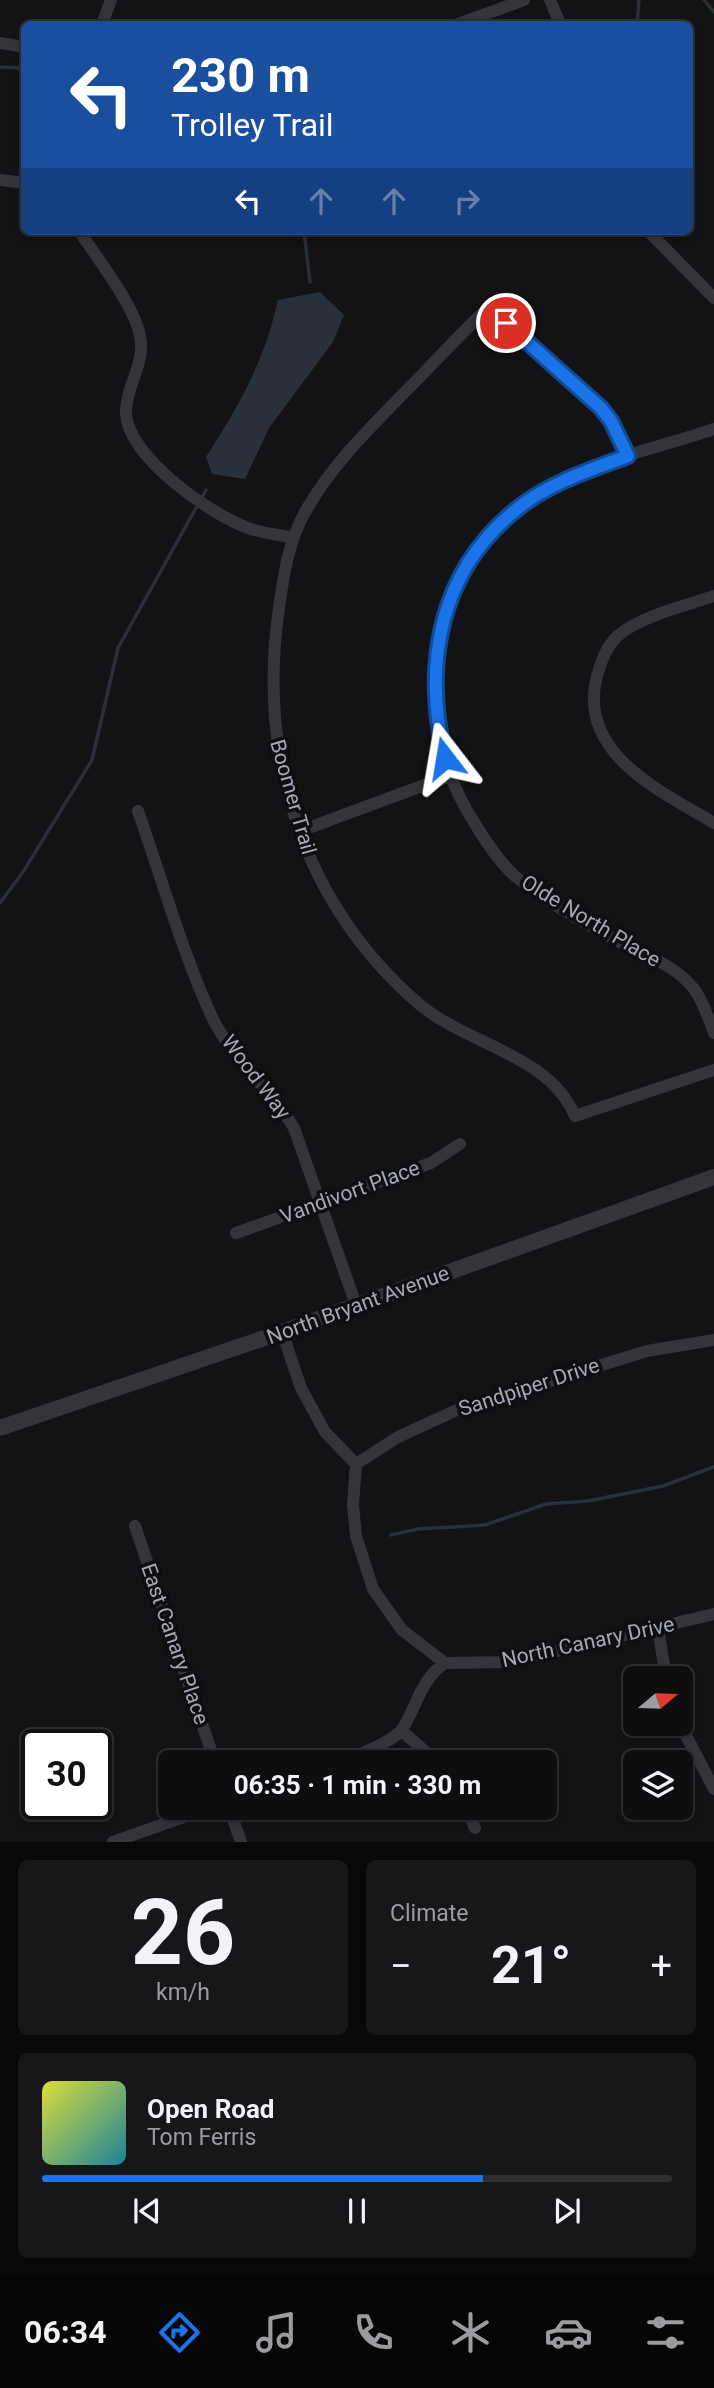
<!DOCTYPE html>
<html lang="en">
<head>
<meta charset="utf-8">
<style>
  :root { --surface:#0e0e10; --page:#171719; --text:#f1f3f6; --muted:#9b9c9f; --line:#2e2e30; --accent:#1a73e8 }
  body { margin:0; font-family:Roboto,sans-serif; background:var(--page); color:var(--text); height:100vh; display:flex; flex-direction:column; font-size:26px; white-space:nowrap }
  * { box-sizing:border-box; margin:0 }
  p { font-size:23px; color:var(--muted) }
  .icon { flex:none; width:38px; height:38px; fill:none; stroke:currentColor; stroke-width:2; stroke-linecap:round; stroke-linejoin:round }
  .map { position:relative; height:1842px; overflow:hidden }
  .side { display:flex; flex-direction:column; gap:18px; padding:18px; background:#080809; flex:1 }
  .side>* { flex:none }
  .guide { position:absolute; left:21px; top:21px; width:672px; height:214px; border-radius:10px; box-shadow:0 4px 10px #0003,0 0 0 2px var(--line); background:#1a4fa0; color:#fff; overflow:hidden }
  .needle { width:46px; rotate:71deg }
  .tools { position:absolute; left:623px; top:1666px; display:grid; gap:14px }
  .tools a { display:grid; place-items:center; width:70px; height:70px; border-radius:10px; background:var(--surface); box-shadow:0 4px 10px #0003,0 0 0 2px var(--line); font-size:35px }
  .speed { position:absolute; left:21px; top:1729px; display:flex; gap:14px; font-size:35px; font-weight:700; text-align:center }
  .speed>* { display:grid; place-content:center; width:91px; height:91px; border-radius:50%; background:var(--surface); box-shadow:0 4px 10px #0003,0 0 0 2px var(--line); line-height:1 }
  .speed .limit { border:4px solid #111; border-radius:10px; background:#fff; color:#111 }
  .pin { position:absolute; display:grid; place-items:center; width:60px; height:60px; color:#fff; margin:-30px; border:4px solid #fff; border-radius:50%; box-shadow:0 2px 7px #0007 }
  .me { position:absolute; width:77px; margin:-38px; rotate:346deg; stroke-linejoin:round; filter:drop-shadow(0 0 5px #0008) }
  .turn { display:flex; align-items:center; gap:24px; height:147px; padding:0 35px; font-size:32px }
  .turn .icon { width:91px; height:91px; stroke-width:2.5 }
  .turn b { display:block; font-size:49px; line-height:60px }
  .lanes { display:flex; align-items:center; height:66px; padding:0 35px; background:#0003; justify-content:center; gap:35px; direction:ltr }
  .lanes .off { opacity:.35 }
  .big { font-size:52px; font-weight:700; line-height:1.1 }
  .side .tile { flex:1; display:flex; flex-direction:column; justify-content:center; gap:10px; min-width:0; padding:0 24px; border-radius:10px; background:var(--page) }
  .side .dial { align-items:center; gap:0 }
  .dial b { font-size:91px; line-height:1 }
  .song { display:flex; align-items:center; gap:21px }
  .cover { width:84px; height:84px; border-radius:10px; background:linear-gradient(135deg,hsl(60 70% 55%),hsl(190 70% 35%)) }
  .played { height:7px; border-radius:4px; background:linear-gradient(90deg,var(--accent) 70%,var(--line) 70%) }
  .keys { display:flex; justify-content:space-around; direction:ltr }
  .heat { display:flex; justify-content:space-between; align-items:center; font-size:38px; direction:ltr }
  .side .tiles { flex:1; display:grid; gap:18px; grid-template-columns:1fr 1fr }
  .tile:last-child { grid-column:span 2 }
  .trip { position:absolute; left:158px; top:1750px; width:399px; height:70px; border-radius:10px; background:var(--surface); box-shadow:0 4px 10px #0003,0 0 0 2px var(--line); font-weight:700; line-height:70px; text-align:center }
  .dock { display:flex; height:112px; justify-content:space-around; align-items:center; background:#060606; color:var(--muted) }
  .dock .icon { width:49px; height:49px }
  .dock .on { color:var(--accent) }
  .dock b { font-size:32px; color:var(--text) }
  .map>svg:first-child { display:block }
</style>
</head>
<body>
<div class="map">
<svg width="714" height="1842" viewBox="0 0 714 1842">
  <rect width="100%" height="100%" fill="#131315"/>
  <path fill="#293039" d="M 320,292 L 344,315 L 333,342 L 269,428 L 245,479 L 212,474 L 206,457 C 240,404 264,362 278,300 Z"/>
  <g fill="none" stroke-linecap="round" stroke-linejoin="round">
    <path stroke="#293039" stroke-width="3.5" d="M 704,0 L 714,12
      M 637,24 L 639,0
      M 0,67 L 24,68
      M 304,231 L 310,282
      M 0,903 L 23,872 L 92,760 L 118,648 L 206,490
      M 391,1535 L 418,1529 L 485,1525 L 546,1504 L 588,1501 L 663,1486 L 714,1467"/>
    <path stroke="#34343a" stroke-width="12" d="M 550,0 L 560,24
      M 102,24 L 111,0
      M 458,24 L 524,0
      M 0,43 L 24,47
      M 0,180 L 24,183
      M 79,231 C 96,256 135,307 140,336 C 146,364 125,387 126,414 C 129,458 212,516 251,529 C 264,533 279,535 293,538
      M 648,231 L 714,298
      M 714,429 C 649,452 568,463 515,511 C 421,594 409,724 477,827 C 488,845 500,863 516,877 C 545,901 581,921 614,939 C 641,954 675,964 694,989 C 703,1001 709,1019 714,1033
      M 628,456 L 611,421 L 601,408 L 489,307 C 459,335 432,365 403,394 C 369,429 333,464 308,507 C 289,538 284,572 279,608 C 257,757 303,904 419,1004 C 467,1045 549,1054 575,1116 L 714,1070
      M 714,596 C 685,606 649,614 624,631 C 608,642 602,658 597,676 C 576,753 662,792 714,823
      M 138,811 C 161,876 183,955 212,1017 C 232,1059 270,1088 294,1128 L 356,1305
      M 300,831 L 449,776
      M 236,1233 L 431,1163 L 460,1144
      M 282,1332 L 301,1388 L 325,1432 L 356,1464 L 353,1505 L 356,1536 L 373,1589 L 402,1630 L 445,1663
      M 356,1464 L 398,1437 L 459,1409 L 647,1351 L 714,1340
      M 135,1526 L 215,1762
      M 658,1628 L 666,1678
      M 680,1724 L 714,1789
      M 402,1731 L 437,1762
      M 340,1762 C 355,1757 395,1741 403,1728 C 417,1705 421,1679 445,1663 L 510,1662 L 714,1614
      M 229,1808 L 241,1842
      M 466,1808 L 475,1828
      M 113,1842 L 209,1808"/>
    <path stroke="#34343a" stroke-width="16" d="M 0,1428 L 282,1332 L 714,1177"/>
  </g>
  <g fill="none" stroke-linecap="round" stroke-linejoin="round">
    <g stroke="#114b97" stroke-width="18">
      <path id="route" d="M 445,758 C 423,666 438,572 517,509 C 549,483 590,470 628,456 L 611,421 L 601,408 L 506,323"/>
    </g>
    <use href="#route" stroke="#1a73e8" stroke-width="12"/>
  </g>
  <g text-anchor="middle" stroke-width="7" stroke-linejoin="round" paint-order="stroke">
    <g font-size="21" fill="#a5a8b6" stroke="#0f0e10">
      <text transform="translate(293 797) rotate(74)" y="7">Boomer Trail</text>
      <text transform="translate(591 921) rotate(31)" y="7">Olde North Place</text>
      <text transform="translate(256 1077) rotate(53)" y="7">Wood Way</text>
      <text transform="translate(350 1192) rotate(-20)" y="7">Vandivort Place</text>
      <text transform="translate(358 1305) rotate(-20)" y="7">North Bryant Avenue</text>
      <text transform="translate(529 1387) rotate(-18)" y="7">Sandpiper Drive</text>
      <text transform="translate(588 1642) rotate(-12)" y="7">North Canary Drive</text>
      <text transform="translate(175 1644) rotate(71)" y="7">East Canary Place</text>
    </g>
  </g>
</svg>
<div class="tools">
<a><svg class="needle" viewBox="-14 -14 28 28"><path d="M0-13l5 13h-10z" fill="#e53935"/><path d="M0 13l5-13h-10z" fill="#9b9c9f"/></svg></a>
<a><svg class="icon" aria-label="layers" viewBox="0 0 24 24"><path d="M12 4l9 5-9 5-9-5zM3 14l9 5 9-5"/></svg></a>
</div>
<div class="speed"><div class="limit">30</div></div>
<div class="pin" style="left:506px;top:323px;background:#d93025"><svg class="icon" aria-label="arrive" viewBox="0 0 24 24"><path d="M6 21V4h12l-3 4 3 4H6"/></svg></div>
<svg class="me" style="left:445px;top:758px" viewBox="-20 -20 40 40"><path d="M0-17L14 15 0 8-14 15z" fill="#1a73e8" stroke="#fff" stroke-width="4"/></svg>
<div class="trip">06:35 · 1 min · 330 m</div>
<div class="guide">
<div class="turn"><svg class="icon" aria-label="left" viewBox="0 0 24 24"><path d="M17 20v-9H6M10 6l-5 5 5 5"/></svg><div><b>230 m</b>Trolley Trail</div></div>
<div class="lanes"><svg class="icon" aria-label="left" viewBox="0 0 24 24"><path d="M17 20v-9H6M10 6l-5 5 5 5"/></svg><svg class="icon off" aria-label="ahead" viewBox="0 0 24 24"><path d="M12 20V5M6 11l6-6 6 6"/></svg><svg class="icon off" aria-label="ahead" viewBox="0 0 24 24"><path d="M12 20V5M6 11l6-6 6 6"/></svg><svg class="icon off" aria-label="right" viewBox="0 0 24 24"><path d="M7 20v-9h11M14 6l5 5-5 5"/></svg></div>
</div>
</div>
<section class="side">
<div class="tiles">
<div class="tile dial"><b>26</b><p>km/h</p></div>
<div class="tile"><p>Climate</p>
<div class="heat"><a>−</a><b class="big">21°</b><a>+</a></div>
</div>
<div class="tile">
<div class="song"><i class="cover"></i><div><b>Open Road</b><p>Tom Ferris</p></div></div>
<div class="played"></div>
<div class="keys"><svg class="icon" aria-label="previous" viewBox="0 0 24 24"><path d="M18 5L8 12l10 7zM5 5v14"/></svg><svg class="icon" aria-label="pause" viewBox="0 0 24 24"><path d="M8 5v14M16 5v14"/></svg><svg class="icon" aria-label="next" viewBox="0 0 24 24"><path d="M6 5l10 7-10 7zM19 5v14"/></svg></div>
</div>
</div>
</section>
<nav class="dock">
<b>06:34</b>
<svg class="icon on" aria-label="directions" viewBox="0 0 24 24"><path d="M12 3l9 9-9 9-9-9zM9 14v-3h6M13 9l2 2-2 2"/></svg>
<svg class="icon" aria-label="music" viewBox="0 0 24 24"><path d="M9 18V5l10-2v13"/><circle cx="6" cy="18" r="3"/><circle cx="16" cy="16" r="3"/></svg>
<svg class="icon" aria-label="phone" viewBox="0 0 24 24"><path d="M5 4h4l2 5-3 2q2 4 5 5l2-3 5 2v4C11 20 4 13 5 4z"/></svg>
<svg class="icon" aria-label="climate" viewBox="0 0 24 24"><path d="M12 3v18M4 7l16 10M4 17L20 7"/></svg>
<svg class="icon" aria-label="car" viewBox="0 0 24 24"><path d="M5 17H2v-5l4-1 3-4h7l3 4 3 1v5h-3M9 17h6M6 11h13"/><circle cx="7" cy="17" r="2"/><circle cx="17" cy="17" r="2"/></svg>
<svg class="icon" aria-label="filters" viewBox="0 0 24 24"><path d="M4 7h16M4 17h16"/><circle cx="9" cy="7" r="2"/><circle cx="15" cy="17" r="2"/></svg>
</nav>
</body>
</html>
